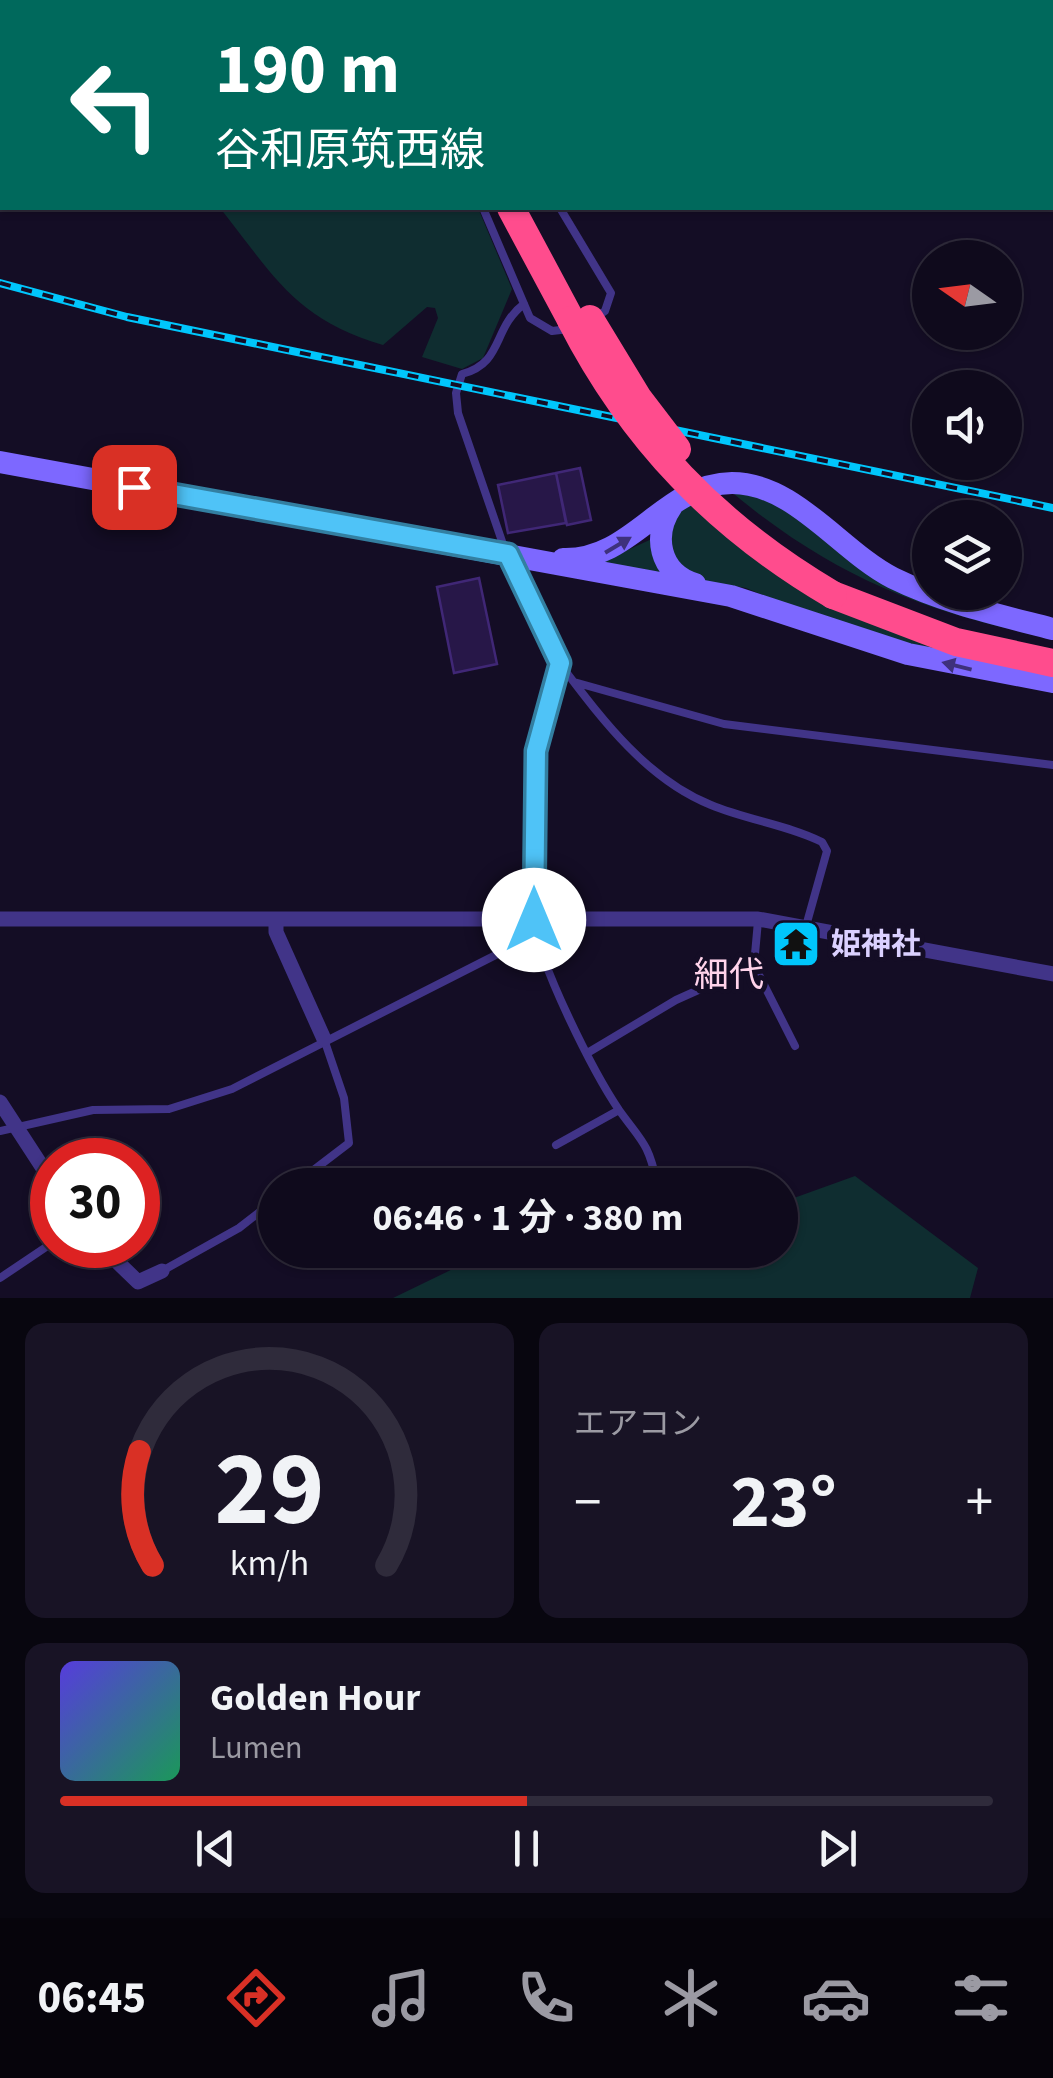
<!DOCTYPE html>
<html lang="ja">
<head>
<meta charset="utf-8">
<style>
  :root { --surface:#0f0a1c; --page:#181325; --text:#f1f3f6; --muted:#9b9aa3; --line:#2f2b3b; --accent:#d93025 }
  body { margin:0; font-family:"Source Sans 3","Noto Sans JP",sans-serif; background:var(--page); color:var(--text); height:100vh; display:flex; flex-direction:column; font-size:38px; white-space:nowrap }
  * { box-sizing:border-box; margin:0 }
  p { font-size:32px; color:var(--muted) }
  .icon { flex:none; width:55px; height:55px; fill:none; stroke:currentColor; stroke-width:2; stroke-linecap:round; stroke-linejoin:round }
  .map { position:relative; height:1298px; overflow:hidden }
  .sheet { display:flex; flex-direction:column; gap:25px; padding:25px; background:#08060f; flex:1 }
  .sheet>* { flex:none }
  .banner { position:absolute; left:0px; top:0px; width:1055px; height:210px; box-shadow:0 2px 8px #0004,0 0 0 2px var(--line); background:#00695c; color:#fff; overflow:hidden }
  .needle { width:65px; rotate:284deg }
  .tools { position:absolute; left:912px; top:240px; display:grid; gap:20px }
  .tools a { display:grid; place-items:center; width:110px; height:110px; border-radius:50%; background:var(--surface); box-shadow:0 2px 8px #0004,0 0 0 2px var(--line); font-size:50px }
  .speed { position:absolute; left:30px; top:1138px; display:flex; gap:20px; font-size:50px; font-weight:700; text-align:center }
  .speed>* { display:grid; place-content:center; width:130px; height:130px; border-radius:50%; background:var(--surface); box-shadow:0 2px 8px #0004,0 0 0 2px var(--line); line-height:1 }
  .speed .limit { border:15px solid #d22; background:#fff; color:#111 }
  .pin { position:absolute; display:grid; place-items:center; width:85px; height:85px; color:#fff; margin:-42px; border-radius:20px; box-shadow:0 5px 15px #0006 }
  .me { position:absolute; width:110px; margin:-55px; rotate:0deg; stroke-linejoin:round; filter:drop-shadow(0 0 8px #0008) }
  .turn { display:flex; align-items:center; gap:35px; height:210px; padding:0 50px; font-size:45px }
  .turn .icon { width:130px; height:130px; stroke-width:2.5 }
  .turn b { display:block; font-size:70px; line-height:85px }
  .big { font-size:75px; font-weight:700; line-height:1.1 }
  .sheet .tile { flex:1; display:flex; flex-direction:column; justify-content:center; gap:15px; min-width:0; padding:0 35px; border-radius:20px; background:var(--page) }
  .sheet .dial { align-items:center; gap:0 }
  .dial svg { height:260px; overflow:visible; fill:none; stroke:var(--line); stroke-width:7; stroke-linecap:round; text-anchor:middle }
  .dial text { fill:var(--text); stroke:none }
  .song { display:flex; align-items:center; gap:30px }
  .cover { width:120px; height:120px; border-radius:15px; background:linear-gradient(135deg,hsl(250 70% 55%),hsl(150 70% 35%)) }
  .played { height:10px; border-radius:5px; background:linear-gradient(90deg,var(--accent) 50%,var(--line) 50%) }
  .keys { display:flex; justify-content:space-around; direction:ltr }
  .heat { display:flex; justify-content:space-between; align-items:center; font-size:55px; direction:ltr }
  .sheet .tiles { flex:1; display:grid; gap:25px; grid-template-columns:1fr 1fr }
  .tile:last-child { grid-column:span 2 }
  .trip { position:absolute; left:258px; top:1168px; width:540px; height:100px; border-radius:50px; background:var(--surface); box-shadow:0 2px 8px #0004,0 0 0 2px var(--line); font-weight:700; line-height:100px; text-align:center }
  .tabs { display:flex; height:160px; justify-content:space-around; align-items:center; background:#06040b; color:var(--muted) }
  .tabs .icon { width:70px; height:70px }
  .tabs .current { color:var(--accent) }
  .tabs b { font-size:45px; color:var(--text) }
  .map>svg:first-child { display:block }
</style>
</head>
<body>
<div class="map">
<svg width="1053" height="1298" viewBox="0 0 1053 1298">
  <rect width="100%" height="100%" fill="#140d25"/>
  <path fill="#0f2d30" d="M 220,208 L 478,208 L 512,289 L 483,358 L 462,369 L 422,357 L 438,318 L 435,308 L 427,307 L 383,345 C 295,319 274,276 220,208 Z
    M 728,489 L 770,497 L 853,558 L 1053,638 C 925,614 828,574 728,489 Z
    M 689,500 L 712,522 L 1010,672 L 821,619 L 746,588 L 697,580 L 676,569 L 668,521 Z
    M 654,538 L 672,578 L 599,563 Z
    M 855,1176 L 978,1268 L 970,1298 L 393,1298 L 492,1250 L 780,1250 L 780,1203 Z"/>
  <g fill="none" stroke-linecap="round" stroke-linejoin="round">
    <path stroke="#061545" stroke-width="4" d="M 462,0 L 463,2
      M 986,0 L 986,2
      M 0,137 L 2,137
      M 1052,153 L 1053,153"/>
  </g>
  <path fill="#271748" stroke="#402776" stroke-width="2.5" d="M 580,468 L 591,520 L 567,525 L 556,473 Z
    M 556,473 L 566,523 L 508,533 L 498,485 Z
    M 479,578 L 497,664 L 454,673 L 437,587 Z"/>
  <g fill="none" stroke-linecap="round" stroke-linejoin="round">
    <path stroke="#413488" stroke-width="8" d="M 385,0 L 386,2
      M 438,0 L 439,2
      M 483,208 L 530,318 L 552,331 L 569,329
      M 560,208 L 611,293 L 605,311 L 595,318
      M 505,550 L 458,413 L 456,393 L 462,374 C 504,363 492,328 524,304
      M 560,664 C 601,718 646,779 711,805 C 747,820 788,825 822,842 L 827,851 L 806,926
      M 574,682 L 724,724 L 1053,765
      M 534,920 C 538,963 594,1073 619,1110 C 642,1142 648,1142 657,1183
      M 758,921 L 754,965 L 795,1046
      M 589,1052 L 676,1000 L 754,965
      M 0,1131 L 93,1110 L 169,1109 L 232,1089 L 535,935
      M 556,1145 L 619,1110
      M 294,1185 L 349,1143 L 344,1098 L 324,1039
      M 162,1271 L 239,1228 L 275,1200
      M 0,1278 L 52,1243"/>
    <path stroke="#413488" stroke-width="15" d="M 507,554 L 559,663 L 536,751 L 534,920
      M 0,919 L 758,919 L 1053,974
      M 276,921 L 276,932 L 324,1039
      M 0,1102 L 52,1182
      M 100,1245 L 138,1282 L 162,1271"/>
    <path stroke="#7d68ff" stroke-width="22" d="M 0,462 L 731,596 L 908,654 L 1053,682
      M 672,506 C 652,535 659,573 695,584
      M 563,559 C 633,561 663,484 732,483 C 795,483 840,551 893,578 C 944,603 999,615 1053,629"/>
    <path stroke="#ff4c8d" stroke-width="28" d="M 402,0 L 403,2
      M 511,208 L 571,320
      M 833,595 L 956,642 L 1053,663"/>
    <g stroke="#00c6fc" stroke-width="8">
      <path id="rail" d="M 0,283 L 127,317 L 1053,508"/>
    </g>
    <use href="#rail" stroke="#140d25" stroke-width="4" stroke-dasharray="11" stroke-linecap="butt"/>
    <path stroke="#ff4c8d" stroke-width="28" d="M 590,319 L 638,398 L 677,449
      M 571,320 C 632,439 717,527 833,595"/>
  </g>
  <defs><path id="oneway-solid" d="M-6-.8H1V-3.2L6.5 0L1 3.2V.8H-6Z" transform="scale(2.5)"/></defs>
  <g fill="#3e317c">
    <use href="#oneway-solid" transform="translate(618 545) rotate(-31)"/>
    <use href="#oneway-solid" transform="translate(957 666) rotate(-166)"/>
  </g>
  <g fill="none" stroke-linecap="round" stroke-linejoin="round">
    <g stroke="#337fa1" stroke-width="25">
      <path id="route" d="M 134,487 L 508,554 L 560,663 L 536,751 L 534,920"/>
    </g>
    <use href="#route" stroke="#4fc3f7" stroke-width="18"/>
  </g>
  <defs>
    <g id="temple-square" transform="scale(2.5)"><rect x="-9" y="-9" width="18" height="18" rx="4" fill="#00c6fc" stroke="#140d25"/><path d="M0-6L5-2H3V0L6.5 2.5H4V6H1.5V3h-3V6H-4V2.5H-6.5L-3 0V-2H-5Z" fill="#111"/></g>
  </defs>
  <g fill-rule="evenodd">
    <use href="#temple-square" x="796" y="944"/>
  </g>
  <g text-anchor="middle" stroke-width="10" stroke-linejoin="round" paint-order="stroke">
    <g font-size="30" font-weight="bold" fill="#dbd1ff" stroke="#140d25" text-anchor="start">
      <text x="831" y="954">姫神社</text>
    </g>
    <g font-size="35" fill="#ffd3ea" stroke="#140d25">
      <text x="729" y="986">細代</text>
    </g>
  </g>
</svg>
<div class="tools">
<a><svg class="needle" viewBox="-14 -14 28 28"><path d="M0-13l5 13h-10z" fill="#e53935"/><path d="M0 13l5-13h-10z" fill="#9b9aa3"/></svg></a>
<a><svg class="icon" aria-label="sound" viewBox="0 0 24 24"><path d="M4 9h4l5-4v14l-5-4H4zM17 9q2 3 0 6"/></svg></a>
<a><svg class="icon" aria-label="layers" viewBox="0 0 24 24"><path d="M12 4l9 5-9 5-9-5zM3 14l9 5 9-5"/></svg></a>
</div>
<div class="speed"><div class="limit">30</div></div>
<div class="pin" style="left:134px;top:487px;background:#d93025"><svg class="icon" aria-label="arrive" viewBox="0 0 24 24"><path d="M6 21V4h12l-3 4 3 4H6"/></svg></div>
<svg class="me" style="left:534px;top:920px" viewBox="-20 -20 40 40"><circle r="19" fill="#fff"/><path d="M0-13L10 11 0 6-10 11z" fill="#4fc3f7"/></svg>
<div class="trip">06:46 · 1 分 · 380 m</div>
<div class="banner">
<div class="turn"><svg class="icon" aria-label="left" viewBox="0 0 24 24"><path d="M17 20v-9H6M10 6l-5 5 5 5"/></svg><div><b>190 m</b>谷和原筑西線</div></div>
</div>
</div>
<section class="sheet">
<div class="tiles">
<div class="tile dial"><svg viewBox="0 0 100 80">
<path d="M14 69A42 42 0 1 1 86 69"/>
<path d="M14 69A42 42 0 0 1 10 34" stroke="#d93025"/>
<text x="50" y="56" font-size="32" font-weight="700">29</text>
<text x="50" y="72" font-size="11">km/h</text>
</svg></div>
<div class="tile"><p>エアコン</p>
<div class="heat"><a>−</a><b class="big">23°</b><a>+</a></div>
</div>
<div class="tile">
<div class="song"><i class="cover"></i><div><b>Golden Hour</b><p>Lumen</p></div></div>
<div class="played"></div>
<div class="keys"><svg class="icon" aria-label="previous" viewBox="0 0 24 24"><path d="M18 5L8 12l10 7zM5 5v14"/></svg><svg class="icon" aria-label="pause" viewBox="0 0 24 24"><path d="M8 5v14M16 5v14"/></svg><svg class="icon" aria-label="next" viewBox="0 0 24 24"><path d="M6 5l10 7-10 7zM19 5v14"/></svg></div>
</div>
</div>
</section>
<nav class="tabs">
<b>06:45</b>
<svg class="icon current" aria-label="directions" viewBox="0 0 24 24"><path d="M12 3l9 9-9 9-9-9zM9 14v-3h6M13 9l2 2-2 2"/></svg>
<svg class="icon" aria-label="music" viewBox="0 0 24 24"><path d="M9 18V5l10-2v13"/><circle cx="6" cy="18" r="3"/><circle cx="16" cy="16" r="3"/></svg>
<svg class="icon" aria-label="phone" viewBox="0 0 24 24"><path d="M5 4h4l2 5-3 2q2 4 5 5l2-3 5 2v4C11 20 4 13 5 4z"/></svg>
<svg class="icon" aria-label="climate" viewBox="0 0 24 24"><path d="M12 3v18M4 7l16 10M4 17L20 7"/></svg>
<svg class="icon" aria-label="car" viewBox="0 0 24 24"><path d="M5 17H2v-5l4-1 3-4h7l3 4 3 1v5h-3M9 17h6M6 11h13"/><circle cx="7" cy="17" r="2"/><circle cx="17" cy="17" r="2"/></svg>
<svg class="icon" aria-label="filters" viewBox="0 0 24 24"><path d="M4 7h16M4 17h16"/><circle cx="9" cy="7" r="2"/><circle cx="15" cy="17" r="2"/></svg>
</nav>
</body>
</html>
